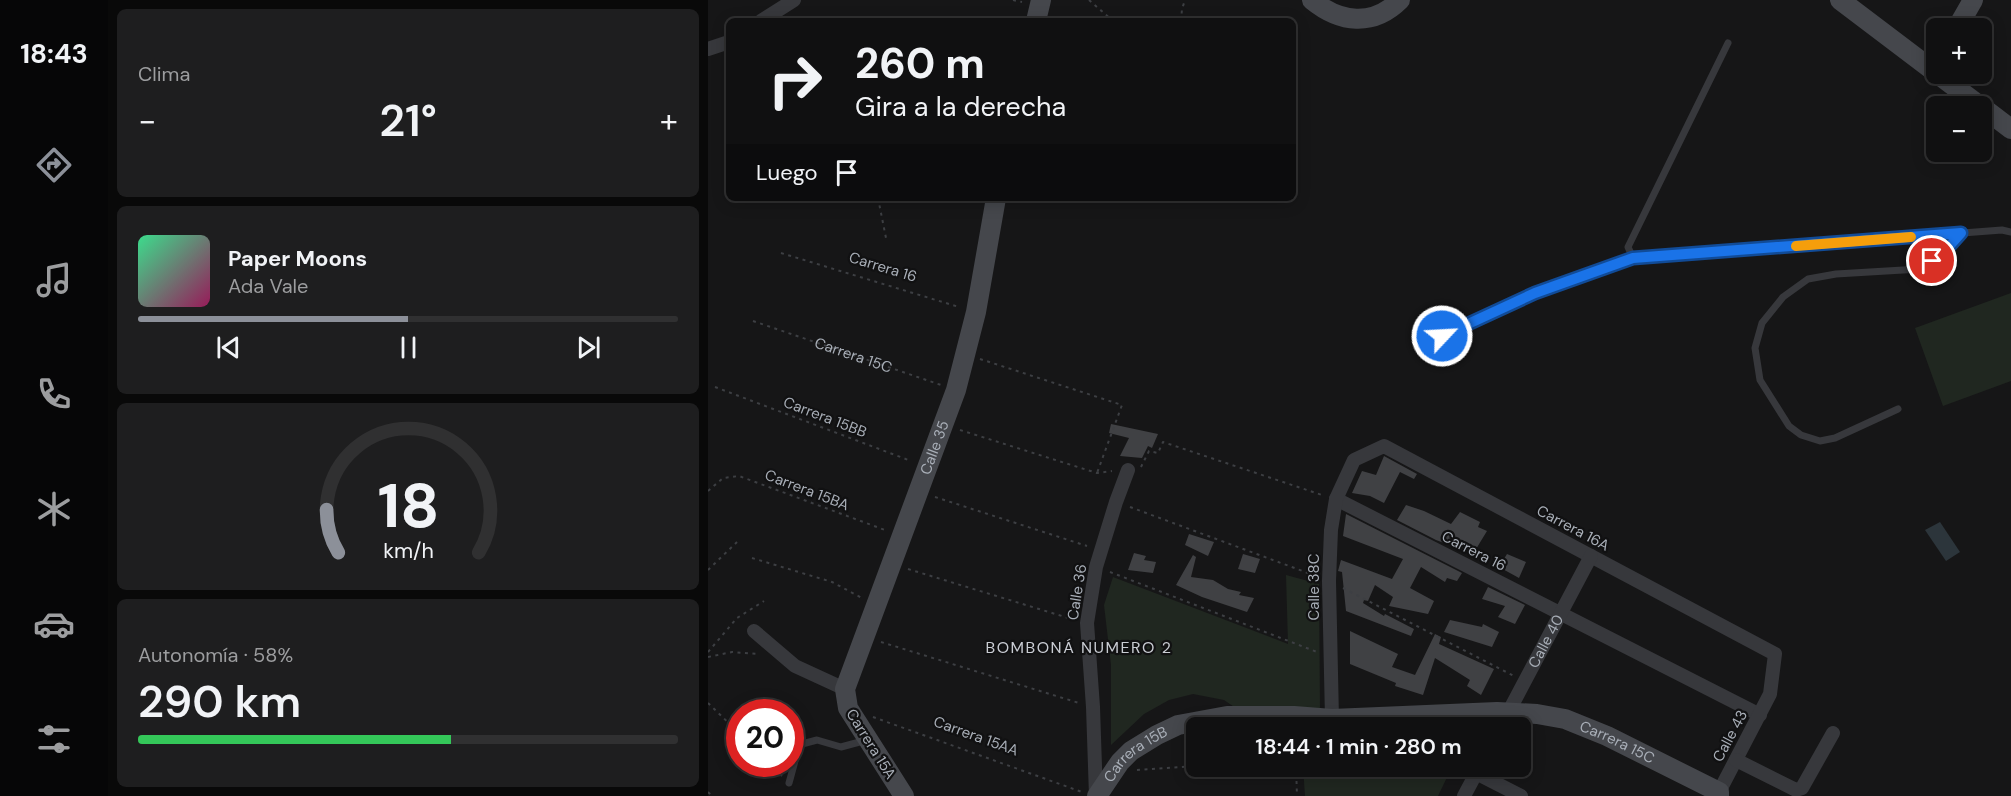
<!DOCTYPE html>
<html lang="es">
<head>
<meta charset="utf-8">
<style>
  :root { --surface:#101011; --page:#1e1e1f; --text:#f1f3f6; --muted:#9c9d9f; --line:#303031; --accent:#8c9099 }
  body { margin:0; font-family:"DM Sans",sans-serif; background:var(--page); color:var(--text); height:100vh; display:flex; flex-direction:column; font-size:22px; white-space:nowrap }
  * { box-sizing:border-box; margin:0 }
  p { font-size:20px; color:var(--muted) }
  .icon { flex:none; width:33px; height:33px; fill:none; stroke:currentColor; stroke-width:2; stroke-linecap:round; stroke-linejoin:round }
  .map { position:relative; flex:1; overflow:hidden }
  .drawer { display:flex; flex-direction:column; gap:9px; padding:9px; background:#090909; width:600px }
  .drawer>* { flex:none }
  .banner { position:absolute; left:18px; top:18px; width:570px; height:183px; border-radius:9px; box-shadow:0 3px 15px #0003,0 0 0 2px var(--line); background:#101011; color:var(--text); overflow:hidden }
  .controls { position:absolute; left:1218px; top:18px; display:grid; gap:12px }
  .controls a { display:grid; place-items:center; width:66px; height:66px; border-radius:9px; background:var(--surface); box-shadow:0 3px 15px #0003,0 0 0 2px var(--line); font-size:30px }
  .speed { position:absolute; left:18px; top:699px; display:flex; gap:12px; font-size:30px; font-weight:700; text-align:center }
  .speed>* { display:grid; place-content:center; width:78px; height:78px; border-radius:50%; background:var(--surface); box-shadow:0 3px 15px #0003,0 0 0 2px var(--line); line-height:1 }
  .speed .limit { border:9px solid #d22; background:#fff; color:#111 }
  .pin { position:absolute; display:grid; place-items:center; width:51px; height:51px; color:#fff; margin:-26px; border:3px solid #fff; border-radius:50%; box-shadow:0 2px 6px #0007 }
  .me { position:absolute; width:66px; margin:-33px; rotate:65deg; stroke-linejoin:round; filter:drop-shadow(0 0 4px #0008) }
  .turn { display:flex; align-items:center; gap:21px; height:126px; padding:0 30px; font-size:27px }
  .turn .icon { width:78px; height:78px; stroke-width:2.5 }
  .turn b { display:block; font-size:42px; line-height:51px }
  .then { display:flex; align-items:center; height:57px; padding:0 30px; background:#0003; gap:12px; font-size:22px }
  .big { font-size:45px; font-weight:600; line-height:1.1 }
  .drawer .tile { flex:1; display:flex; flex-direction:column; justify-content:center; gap:9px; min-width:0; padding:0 21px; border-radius:9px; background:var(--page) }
  .drawer .dial { align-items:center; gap:0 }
  .dial svg { height:156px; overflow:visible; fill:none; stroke:var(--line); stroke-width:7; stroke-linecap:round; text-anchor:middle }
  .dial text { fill:var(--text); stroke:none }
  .song { display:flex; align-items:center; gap:18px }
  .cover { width:72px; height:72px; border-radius:9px; background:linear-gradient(135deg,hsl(150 70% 55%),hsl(330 70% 35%)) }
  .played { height:6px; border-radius:3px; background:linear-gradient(90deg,var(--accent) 50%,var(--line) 50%) }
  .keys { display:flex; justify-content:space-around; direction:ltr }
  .heat { display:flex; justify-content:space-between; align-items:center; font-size:33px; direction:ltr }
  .charge { height:9px; border-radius:4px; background:linear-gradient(90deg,#34c759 58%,var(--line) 0) }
  .trip { position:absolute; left:478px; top:717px; width:345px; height:60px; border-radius:9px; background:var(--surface); box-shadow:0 3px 15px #0003,0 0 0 2px var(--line); font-weight:600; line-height:60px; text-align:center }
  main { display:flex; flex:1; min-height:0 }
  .tabs { display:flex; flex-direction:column; width:108px; justify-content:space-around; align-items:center; background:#060607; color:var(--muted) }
  .tabs .icon { width:42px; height:42px }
  .tabs .on { color:var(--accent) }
  .tabs b { font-size:27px; color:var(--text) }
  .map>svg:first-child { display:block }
</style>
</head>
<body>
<main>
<nav class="tabs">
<b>18:43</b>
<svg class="icon on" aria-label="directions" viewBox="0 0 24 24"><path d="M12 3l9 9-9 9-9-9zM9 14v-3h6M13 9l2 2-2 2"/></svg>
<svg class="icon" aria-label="music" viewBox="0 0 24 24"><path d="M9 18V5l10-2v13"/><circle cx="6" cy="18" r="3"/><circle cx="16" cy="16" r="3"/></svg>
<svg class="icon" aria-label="phone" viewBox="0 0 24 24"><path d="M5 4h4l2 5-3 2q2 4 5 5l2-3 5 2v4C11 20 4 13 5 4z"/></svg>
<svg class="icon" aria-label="climate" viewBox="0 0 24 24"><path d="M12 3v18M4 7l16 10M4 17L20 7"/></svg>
<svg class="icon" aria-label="car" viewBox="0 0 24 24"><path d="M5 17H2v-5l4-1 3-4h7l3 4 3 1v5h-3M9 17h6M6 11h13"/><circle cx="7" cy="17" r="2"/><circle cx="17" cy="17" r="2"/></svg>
<svg class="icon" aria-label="filters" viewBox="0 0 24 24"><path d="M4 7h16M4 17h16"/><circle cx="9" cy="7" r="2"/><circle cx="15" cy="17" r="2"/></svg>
</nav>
<section class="drawer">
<div class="tile"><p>Clima</p>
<div class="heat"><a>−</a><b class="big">21°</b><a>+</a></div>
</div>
<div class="tile">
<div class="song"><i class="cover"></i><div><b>Paper Moons</b><p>Ada Vale</p></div></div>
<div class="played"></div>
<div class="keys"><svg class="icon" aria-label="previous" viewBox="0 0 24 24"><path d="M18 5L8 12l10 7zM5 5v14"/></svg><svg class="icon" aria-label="pause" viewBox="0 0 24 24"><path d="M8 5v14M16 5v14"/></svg><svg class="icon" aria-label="next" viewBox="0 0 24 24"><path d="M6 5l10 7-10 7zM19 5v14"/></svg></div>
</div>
<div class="tile dial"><svg viewBox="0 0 100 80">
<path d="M14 69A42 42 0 1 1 86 69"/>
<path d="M14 69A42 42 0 0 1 8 47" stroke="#8c9099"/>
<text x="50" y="56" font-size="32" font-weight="700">18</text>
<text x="50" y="72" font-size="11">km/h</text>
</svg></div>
<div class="tile"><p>Autonomía · 58%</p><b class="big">290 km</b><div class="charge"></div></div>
</section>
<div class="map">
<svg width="1303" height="796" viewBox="0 0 1303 796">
  <rect width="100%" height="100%" fill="#161617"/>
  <path fill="#202720" d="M 1303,293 L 1303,381 L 1235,406 L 1207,328 Z
    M 578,575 L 611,584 L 612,713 L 538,715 L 516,700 L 485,694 L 461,700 L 436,714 L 403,745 L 403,665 L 396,605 L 405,577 L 580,644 Z
    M 628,766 L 629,768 L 744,767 L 730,796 L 597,796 L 595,767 Z"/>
  <path fill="#2c353b" d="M 1232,522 L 1252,552 L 1238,561 L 1217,530 Z"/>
  <path fill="#404144" d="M 403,424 L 450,434 L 444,448 L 440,446 L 434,458 L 412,456 L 421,438 L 401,433 Z
    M 676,456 L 709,474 L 706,479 L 692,472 L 676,503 L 662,496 L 644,493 L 654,471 L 668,475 Z
    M 698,505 L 716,511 L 743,524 L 752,512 L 772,522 L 770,527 L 779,531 L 765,554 L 728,540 L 689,520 Z
    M 638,514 L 754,573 L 749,581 L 739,578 L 737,582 L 713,567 L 702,588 L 726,601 L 720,614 L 681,606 L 685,597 L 667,585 L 660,601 L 656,600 L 655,603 L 676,616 L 677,614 L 706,629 L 703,636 L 638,611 L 634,572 L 630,571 L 633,560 L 684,579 L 695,559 L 635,536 Z
    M 481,534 L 506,542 L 500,556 L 477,545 Z
    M 426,553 L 438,556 L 436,560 L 448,562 L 445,573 L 420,570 Z
    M 535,554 L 552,559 L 547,573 L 530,569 Z
    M 799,554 L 818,562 L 811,578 L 791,567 Z
    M 485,555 L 488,557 L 483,577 L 505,580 L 520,589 L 533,592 L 531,595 L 546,598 L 539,612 L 494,597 L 468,585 Z
    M 780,587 L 817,605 L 807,624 L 790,617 L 797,606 L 774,599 Z
    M 742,620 L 774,627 L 775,624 L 791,632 L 784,647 L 736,632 Z
    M 642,631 L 690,654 L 684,667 L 707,675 L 727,634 L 733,637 L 731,644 L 786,669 L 773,695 L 759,686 L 762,680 L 727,658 L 715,695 L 687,686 L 688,683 L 642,664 Z"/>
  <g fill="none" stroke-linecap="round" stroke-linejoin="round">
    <g stroke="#3d3f43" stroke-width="2" stroke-dasharray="3 4.5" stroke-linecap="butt">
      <path d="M 305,0 L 314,2"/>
      <path d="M 381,0 L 405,21"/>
      <path d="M 473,21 L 474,9 L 477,0"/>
      <path d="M 170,198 L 178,238"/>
      <path d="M 73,253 L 251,307"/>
      <path id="s1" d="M 45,321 L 233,385"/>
      <path d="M 272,359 L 414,405 L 389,473"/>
      <path d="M 7,387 L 203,461"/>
      <path d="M 252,430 L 389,473 L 404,471"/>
      <path d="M 433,467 L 441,451 L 450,453 L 455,442 L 617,496"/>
      <path d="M 0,491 L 15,478 L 31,476 L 177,530"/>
      <path d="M 227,497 L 379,546"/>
      <path d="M 422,507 L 608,576"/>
      <path d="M 44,558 L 124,582 L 154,598"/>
      <path d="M 200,569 L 367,620"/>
      <path d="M 0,570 L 29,542"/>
      <path d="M 402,572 L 609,652"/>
      <path d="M 635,588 L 806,676"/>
      <path d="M 173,642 L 371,703"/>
      <path d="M 0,652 L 29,618 L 56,601"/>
      <path d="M 0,657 L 24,652 L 50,654"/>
      <path d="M 0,703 L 32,734"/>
      <path d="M 165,717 L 374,792"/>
      <path d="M 61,764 L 74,776"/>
      <path d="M 588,766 L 589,796"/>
      <path d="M 429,770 L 489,766"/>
      <path d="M 0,792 L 4,796"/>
    </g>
    <path stroke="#37383c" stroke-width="7" d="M 1020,43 L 920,247 L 925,258 L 1294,230 L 1303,232
      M 733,336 L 827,293 L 925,258
      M 1190,409 L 1127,438 L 1112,441 L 1093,435 L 1081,426 L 1052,380 L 1047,348 L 1054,323 L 1075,297 L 1100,279 L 1128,274 L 1212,269 L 1236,252 L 1253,233
      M 81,783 L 90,750 L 94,744 L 109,740 L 133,747 L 159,740"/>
    <g stroke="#37383c" stroke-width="14">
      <path d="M 53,21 L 86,0"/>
      <path d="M 0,49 L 21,42"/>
      <path d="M 628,499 L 1052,715"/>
      <path d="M 46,631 L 87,666 L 137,689"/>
      <path d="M 624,719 L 621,581 L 623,530 L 628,499 L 646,460 L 676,446 L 1067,654 L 1062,694 L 1011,792"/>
      <path id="s2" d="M 792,728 L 883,556"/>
      <path d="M 1028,760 L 1088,790 L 1094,788 L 1125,733"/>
      <path d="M 768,773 L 813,796"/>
      <path d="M 388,796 L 385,707 L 379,623 L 388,567 L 408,502 L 420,470"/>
      <path d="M 756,796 L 772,766"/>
    </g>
    <g stroke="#45474c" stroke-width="20">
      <path d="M 604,0 C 632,23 665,27 692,0"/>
      <path d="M 1132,0 L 1272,106"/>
      <path d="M 328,21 L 333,0"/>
      <path d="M 1249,28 L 1265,0"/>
      <path d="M 1274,107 L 1303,129"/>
      <path id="s3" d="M 196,796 L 140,708 L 137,689 L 248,390 L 268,312 L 288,198"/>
      <path id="s4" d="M 389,796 L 412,762 L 423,751 L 449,735 L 470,725 L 519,716 L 586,716 L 624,719 L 789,712 L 829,714 L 857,719 L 899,736 L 1011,792 L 1011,796"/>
    </g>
  </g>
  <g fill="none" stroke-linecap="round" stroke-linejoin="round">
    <g stroke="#114b97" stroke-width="15">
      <path id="route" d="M 734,336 L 827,293 L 925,258 L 1253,233 L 1236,252 L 1224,261"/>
    </g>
    <use href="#route" stroke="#1a73e8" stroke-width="10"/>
    <path stroke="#f59e0b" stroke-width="10" d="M 1088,246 L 1203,237"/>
  </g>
  <g text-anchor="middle" stroke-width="4.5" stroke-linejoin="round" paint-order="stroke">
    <g font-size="15" fill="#a8aeb7" stroke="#111112">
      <text transform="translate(175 267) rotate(17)" y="5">Carrera 16</text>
      <text dy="5" stroke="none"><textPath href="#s1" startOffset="106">Carrera 15C</textPath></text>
      <text transform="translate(117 417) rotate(21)" y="5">Carrera 15BB</text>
      <text dy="5" stroke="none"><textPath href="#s3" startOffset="381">Calle 35</textPath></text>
      <text transform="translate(99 490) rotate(21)" y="5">Carrera 15BA</text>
      <text transform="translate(865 528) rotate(28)" y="5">Carrera 16A</text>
      <text transform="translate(766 551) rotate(27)" y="5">Carrera 16</text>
      <text transform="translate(606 587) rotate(-90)" y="5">Calle 38C</text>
      <text transform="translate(369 592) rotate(-81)" y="5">Calle 36</text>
      <text dy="5" stroke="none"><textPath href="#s2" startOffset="98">Calle 40</textPath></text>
      <text transform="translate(268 736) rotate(20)" y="5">Carrera 15AA</text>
      <text transform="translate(1022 736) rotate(-62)" y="5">Calle 43</text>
      <text dy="5" stroke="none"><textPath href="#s4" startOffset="556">Carrera 15C</textPath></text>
      <text transform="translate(163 744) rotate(58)" y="5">Carrera 15A</text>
      <text dy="5" stroke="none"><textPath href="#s4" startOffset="58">Carrera 15B</textPath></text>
    </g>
    <g font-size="16" letter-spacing="1.5" fill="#c9ccd3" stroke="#111112">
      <text x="371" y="653">BOMBONÁ NUMERO 2</text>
    </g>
  </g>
</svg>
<div class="controls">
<a>+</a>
<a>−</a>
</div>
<div class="speed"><div class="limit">20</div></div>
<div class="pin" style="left:1224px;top:261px;background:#d93025"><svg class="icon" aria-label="arrive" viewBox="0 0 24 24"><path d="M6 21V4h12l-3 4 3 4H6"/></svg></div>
<svg class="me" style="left:734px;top:336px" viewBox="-20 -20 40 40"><circle r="17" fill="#1a73e8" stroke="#fff" stroke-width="3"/><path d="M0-11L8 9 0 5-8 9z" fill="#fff"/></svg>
<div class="trip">18:44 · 1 min · 280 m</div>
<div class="banner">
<div class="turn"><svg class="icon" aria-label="right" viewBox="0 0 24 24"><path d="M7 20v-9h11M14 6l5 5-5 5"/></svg><div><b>260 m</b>Gira a la derecha</div></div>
<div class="then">Luego<svg class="icon" aria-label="arrive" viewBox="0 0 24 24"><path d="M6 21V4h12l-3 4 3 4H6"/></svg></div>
</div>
</div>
</main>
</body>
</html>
